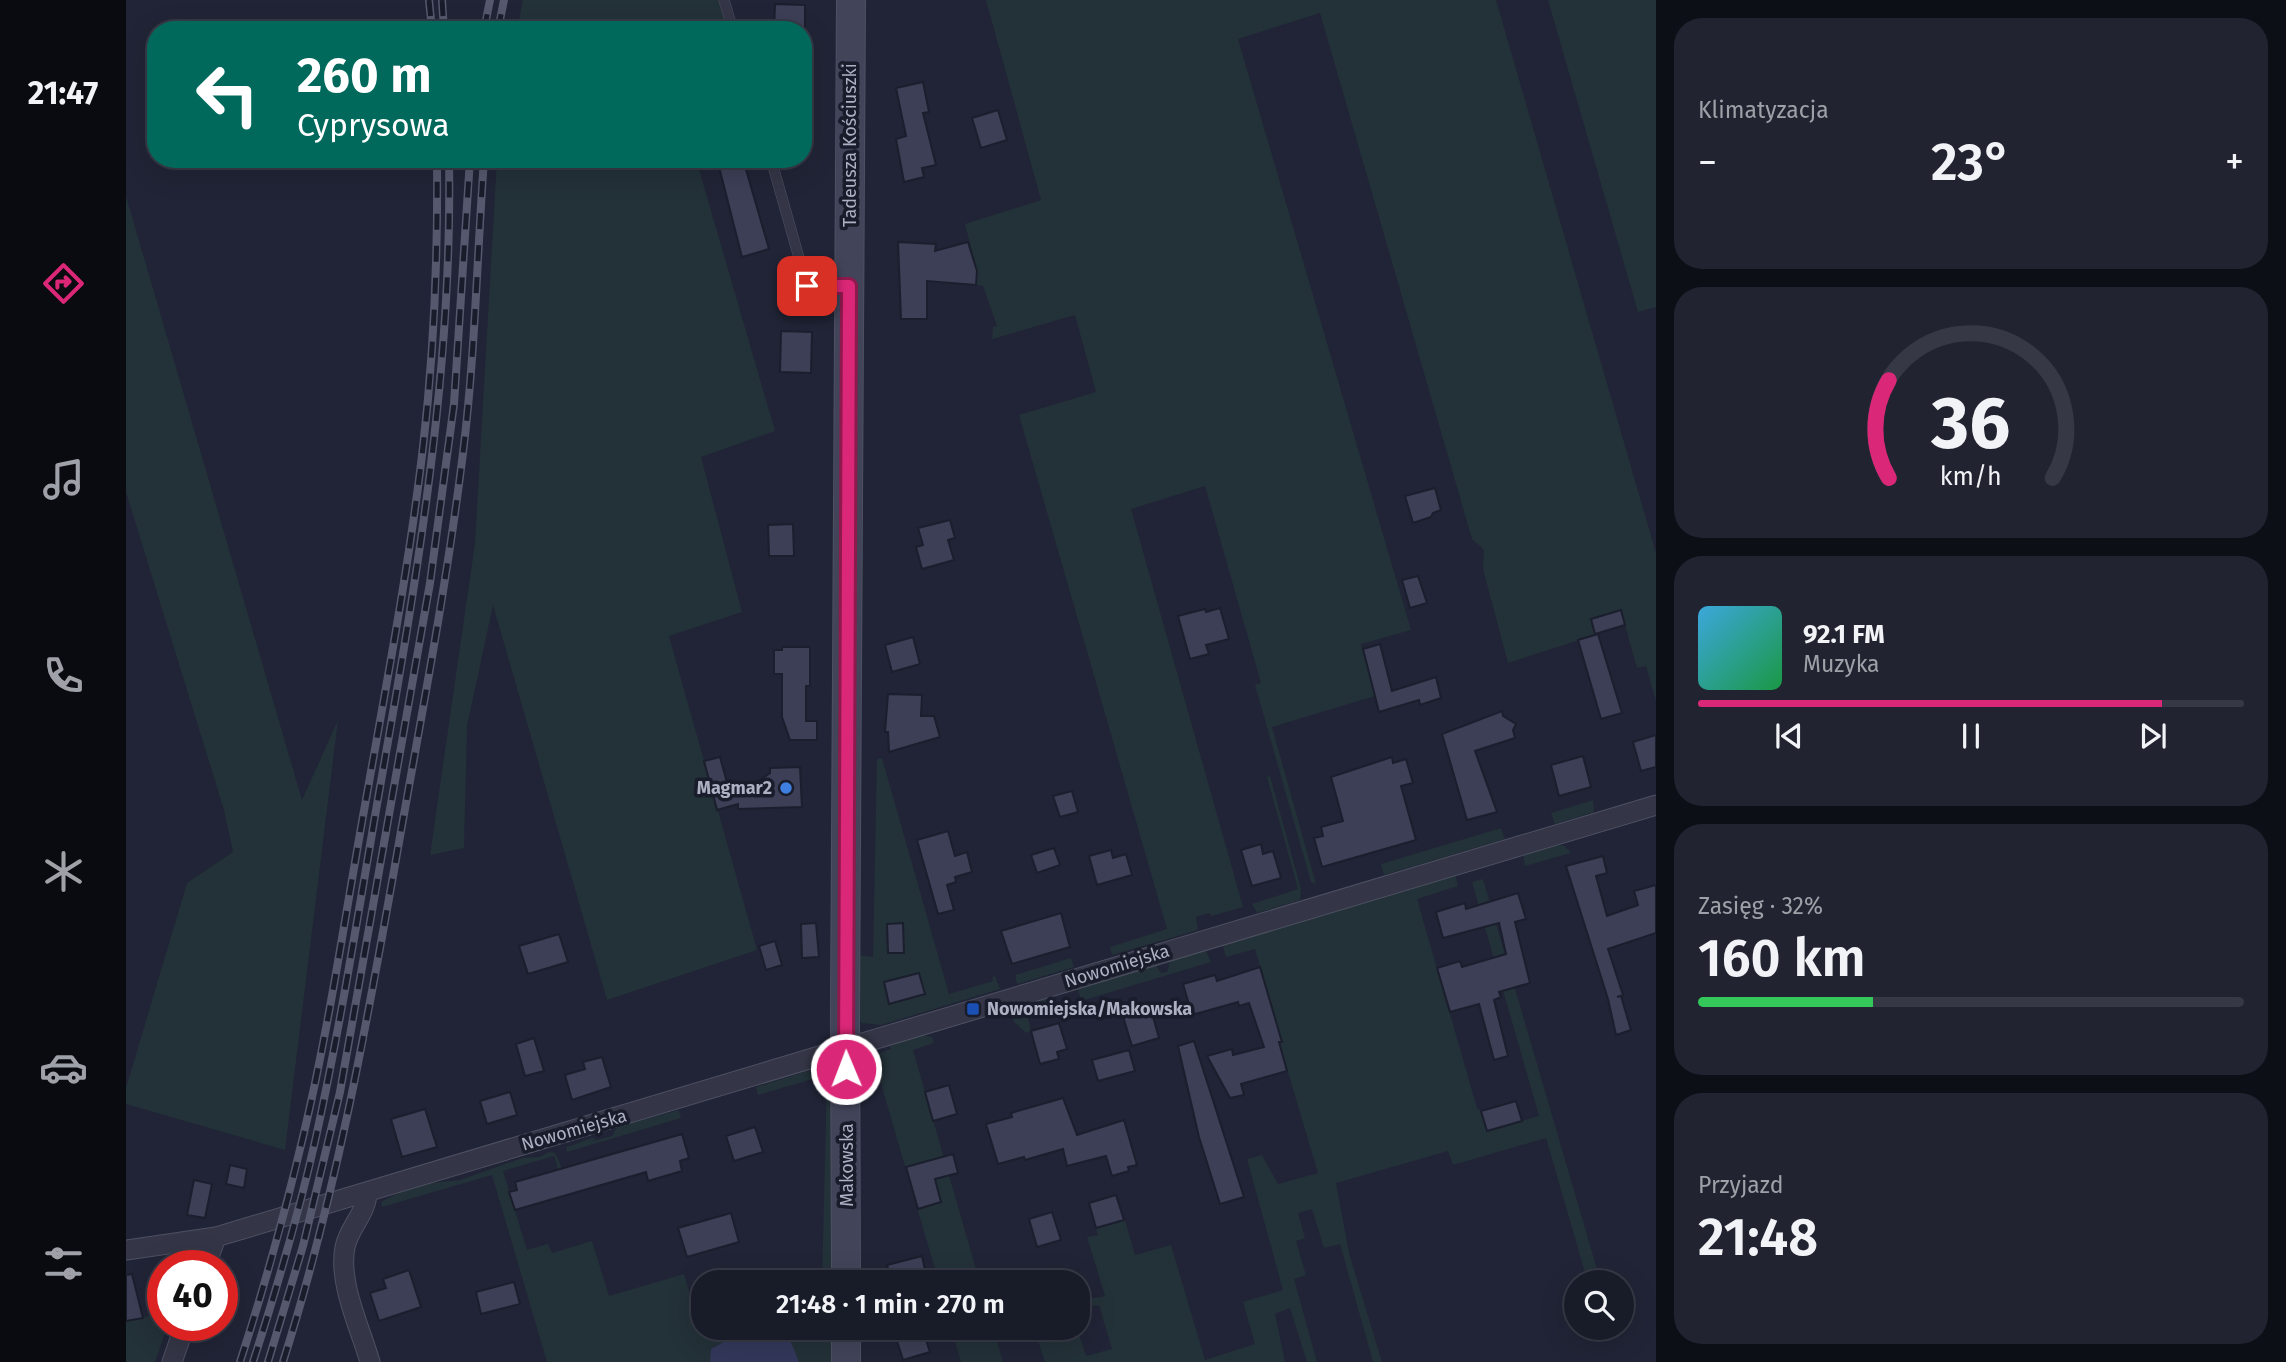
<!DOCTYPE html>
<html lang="pl">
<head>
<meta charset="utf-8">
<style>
  :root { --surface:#181b28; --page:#212430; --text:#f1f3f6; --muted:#9fa1a8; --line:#363945; --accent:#db2777 }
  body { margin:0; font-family:"Fira Sans",sans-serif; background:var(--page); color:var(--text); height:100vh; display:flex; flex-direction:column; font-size:26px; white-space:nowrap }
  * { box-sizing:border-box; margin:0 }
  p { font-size:23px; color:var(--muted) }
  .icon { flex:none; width:38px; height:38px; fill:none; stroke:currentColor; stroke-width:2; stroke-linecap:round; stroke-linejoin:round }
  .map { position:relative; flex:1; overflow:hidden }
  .details { display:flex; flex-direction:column; gap:18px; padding:18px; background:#0d0f16; width:630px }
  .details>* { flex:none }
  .guide { position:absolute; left:21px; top:21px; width:665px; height:147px; border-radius:28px; box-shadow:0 7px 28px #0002,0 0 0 2px var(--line); background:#00695c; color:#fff; overflow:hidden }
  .fabs { position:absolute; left:1438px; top:1270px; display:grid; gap:14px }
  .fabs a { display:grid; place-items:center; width:70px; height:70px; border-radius:50%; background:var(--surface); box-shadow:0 7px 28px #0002,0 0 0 2px var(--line); font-size:35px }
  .speed { position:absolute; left:21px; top:1250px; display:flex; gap:14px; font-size:35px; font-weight:700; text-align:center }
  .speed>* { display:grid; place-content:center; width:91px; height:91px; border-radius:50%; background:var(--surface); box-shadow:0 7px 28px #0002,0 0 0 2px var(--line); line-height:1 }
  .speed .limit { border:10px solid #d22; background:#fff; color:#111 }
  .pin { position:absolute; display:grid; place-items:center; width:60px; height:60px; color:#fff; margin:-30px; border-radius:14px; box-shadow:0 4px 10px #0006 }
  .me { position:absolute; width:77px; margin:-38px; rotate:359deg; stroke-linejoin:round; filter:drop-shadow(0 0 5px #0008) }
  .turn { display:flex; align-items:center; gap:24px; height:147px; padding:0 35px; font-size:32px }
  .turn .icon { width:91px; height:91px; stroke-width:2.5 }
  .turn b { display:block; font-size:49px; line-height:60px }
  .big { font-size:52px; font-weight:600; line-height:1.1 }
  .details .tile { flex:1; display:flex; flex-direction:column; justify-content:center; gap:10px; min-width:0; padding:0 24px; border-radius:28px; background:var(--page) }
  .details .dial { align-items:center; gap:0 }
  .dial svg { height:182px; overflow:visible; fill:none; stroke:var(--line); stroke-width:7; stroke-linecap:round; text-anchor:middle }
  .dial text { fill:var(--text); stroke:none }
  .song { display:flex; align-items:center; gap:21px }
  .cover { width:84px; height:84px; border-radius:10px; background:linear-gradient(135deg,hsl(200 70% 55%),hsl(140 70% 35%)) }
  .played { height:7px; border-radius:4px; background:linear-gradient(90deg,var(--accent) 85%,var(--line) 85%) }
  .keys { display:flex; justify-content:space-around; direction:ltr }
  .heat { display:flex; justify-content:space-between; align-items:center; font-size:38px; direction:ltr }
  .charge { height:10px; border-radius:5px; background:linear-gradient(90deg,#34c759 32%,var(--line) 0) }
  .trip { position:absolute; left:565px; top:1270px; width:399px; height:70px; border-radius:28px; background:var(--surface); box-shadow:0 7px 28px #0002,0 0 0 2px var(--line); font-weight:600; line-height:70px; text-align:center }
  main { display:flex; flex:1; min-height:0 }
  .tab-bar { display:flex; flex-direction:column; width:126px; justify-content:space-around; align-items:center; background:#0a0b10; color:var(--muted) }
  .tab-bar .icon { width:49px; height:49px }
  .tab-bar .on { color:var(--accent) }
  .tab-bar b { font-size:32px; color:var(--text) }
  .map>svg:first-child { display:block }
</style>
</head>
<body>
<main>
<nav class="tab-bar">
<b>21:47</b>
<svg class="icon on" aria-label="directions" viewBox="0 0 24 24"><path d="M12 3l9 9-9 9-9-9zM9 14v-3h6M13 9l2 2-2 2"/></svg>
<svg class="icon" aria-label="music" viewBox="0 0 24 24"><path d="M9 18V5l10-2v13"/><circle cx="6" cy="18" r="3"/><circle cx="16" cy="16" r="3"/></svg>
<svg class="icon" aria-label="phone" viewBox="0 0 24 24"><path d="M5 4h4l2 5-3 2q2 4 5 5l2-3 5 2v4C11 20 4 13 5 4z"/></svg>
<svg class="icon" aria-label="climate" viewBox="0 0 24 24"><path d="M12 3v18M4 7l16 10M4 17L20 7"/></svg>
<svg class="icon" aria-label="car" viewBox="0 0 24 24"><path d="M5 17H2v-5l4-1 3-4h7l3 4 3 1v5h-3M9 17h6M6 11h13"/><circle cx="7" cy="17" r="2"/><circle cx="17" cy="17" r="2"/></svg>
<svg class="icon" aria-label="filters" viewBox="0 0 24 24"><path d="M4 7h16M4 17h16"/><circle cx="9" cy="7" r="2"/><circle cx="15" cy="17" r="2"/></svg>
</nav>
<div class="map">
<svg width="1530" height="1362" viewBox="0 0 1530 1362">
  <rect width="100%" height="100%" fill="#202436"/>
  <path fill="#233138" d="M 397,0 L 595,0 L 602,26 L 590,30 L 391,30 Z
    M 860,0 L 1370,0 L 1530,553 L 1530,701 L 1520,666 L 1511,668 L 1495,611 L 1465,619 L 1469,635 L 1382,663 L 1357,569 L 1358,550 L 1346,539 L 1194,13 L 1112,39 L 1285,630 L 1235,644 L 1249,696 L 1146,727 L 1190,884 L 1185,882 L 1129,685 L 1135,683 L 1079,486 L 1005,509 L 1117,907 L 1086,916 L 1083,913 L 1070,917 L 1072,930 L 986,955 L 984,947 L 1041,929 L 893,415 L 970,392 L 949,315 L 866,339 L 867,327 L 871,326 L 857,286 L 850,285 L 851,271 L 839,224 L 915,200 Z
    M 1422,0 L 1530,0 L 1530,307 L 1512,312 Z
    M 371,159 L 570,159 L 649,431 L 575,457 L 616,612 L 543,636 L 631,950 L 481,1000 L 367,605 L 341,726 L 338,848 L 304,855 L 349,543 Z
    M 0,196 L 176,800 L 212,720 L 159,1150 L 0,1104 L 0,1088 L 61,883 L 107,852 L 98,810 L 0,492 Z
    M 756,758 L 823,994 L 867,981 L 866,977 L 869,976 L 874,989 L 755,1025 L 736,1023 L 734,1020 L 733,955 L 747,957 L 751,759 Z
    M 1144,776 L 1175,889 L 1174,900 L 1131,913 L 1126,904 L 1172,889 L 1141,777 Z
    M 1467,800 L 1468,812 L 1429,824 L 1425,813 Z
    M 1375,828 L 1379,839 L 1258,875 L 1255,864 Z
    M 1429,844 L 1439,846 L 1445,853 L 1399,866 L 1397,854 Z
    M 1329,874 L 1332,886 L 1291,899 L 1351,1108 L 1355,1111 L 1361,1131 L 1413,1116 L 1346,882 L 1357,879 L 1475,1283 L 1462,1283 L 1420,1138 L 1327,1165 L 1322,1151 L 1210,1183 L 1223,1253 L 1256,1362 L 1247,1362 L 1214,1244 L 1198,1248 L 1186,1209 L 1172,1213 L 1179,1238 L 1170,1241 L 1180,1275 L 1168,1279 L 1191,1362 L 1181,1362 L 1164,1308 L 1149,1314 L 1159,1362 L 919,1362 L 908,1328 L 951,1328 L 960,1356 L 986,1349 L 973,1305 L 952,1309 L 952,1301 L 979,1296 L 961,1237 L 972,1235 L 970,1228 L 999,1220 L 1009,1255 L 1045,1245 L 1079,1360 L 1129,1344 L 1117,1302 L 1157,1290 L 1121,1159 L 1136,1155 L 1152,1184 L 1192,1173 L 1153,1042 L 1156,1041 L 1129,949 L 1100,957 L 1096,943 Z
    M 1079,949 L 1085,962 L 955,1001 L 951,986 L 1029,964 L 1035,973 L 1041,972 L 1044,960 Z
    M 945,958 L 948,967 L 891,984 L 889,975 Z
    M 923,997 L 929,1009 L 902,1017 L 905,1031 L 900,1033 L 888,1022 L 884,1010 Z
    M 794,1035 L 806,1037 L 808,1043 L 787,1050 L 854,1283 L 813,1283 L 749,1063 L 744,1062 L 754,1053 L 765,1049 L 764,1046 Z
    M 695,1067 L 709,1077 L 707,1283 L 696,1283 L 701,1075 L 632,1095 L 630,1087 Z
    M 553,1110 L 555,1118 L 441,1152 L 440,1147 C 450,1145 458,1139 469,1138 L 467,1141 L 486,1136 L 491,1127 Z
    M 423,1152 L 429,1153 L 436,1168 L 432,1169 L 428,1156 L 377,1171 L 401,1250 L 422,1244 L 426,1253 L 466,1241 L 483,1296 L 558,1274 L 575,1331 L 587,1328 L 707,1328 L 707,1362 L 421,1362 L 366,1175 L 256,1207 L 255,1202 L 275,1192 L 306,1183 L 334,1180 L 396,1158 L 414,1157 Z
    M 37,1312 L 37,1325 L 42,1325 L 29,1362 L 0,1362 L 0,1322 Z
    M 825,1328 L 867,1328 L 877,1362 L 835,1362 Z"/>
  <path fill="#33385b" d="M 641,1328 C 662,1328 666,1344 673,1362 L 584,1362 L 585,1349 L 607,1337 Z"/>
  <path fill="#3c3f56" stroke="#1b1e2d" stroke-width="2" d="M 649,4 L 679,5 L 679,30 L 648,30 Z
    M 797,82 L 803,112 L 797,113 L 810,165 L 796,168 L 798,177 L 778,182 L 770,139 L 780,136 L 770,88 Z
    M 872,110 L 881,140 L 855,148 L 846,118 Z
    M 591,159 L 617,159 L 643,249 L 616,257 Z
    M 772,242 L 810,244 L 809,251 L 842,242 L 851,271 L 850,285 L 801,281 L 801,319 L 775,319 Z
    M 655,331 L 686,332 L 685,373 L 654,372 Z
    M 1309,488 L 1315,510 L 1307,513 L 1305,517 L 1287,523 L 1279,496 Z
    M 824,520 L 829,538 L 822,540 L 828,560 L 796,569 L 790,547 L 797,545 L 792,528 Z
    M 667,524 L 668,556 L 643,556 L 642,525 Z
    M 1292,576 L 1301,603 L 1284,608 L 1276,580 Z
    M 1094,608 L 1103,639 L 1080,645 L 1083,654 L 1064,659 L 1052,616 L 1079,609 L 1080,612 Z
    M 1495,610 L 1499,625 L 1469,634 L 1465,619 Z
    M 1472,634 L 1496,713 L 1475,719 L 1452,640 Z
    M 787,637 L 794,664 L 766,672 L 759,645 Z
    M 1254,644 L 1266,691 L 1310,677 L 1315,698 L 1294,705 L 1293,700 L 1253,712 L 1237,649 Z
    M 656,647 L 684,647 L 684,686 L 680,686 L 680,721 L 691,721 L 691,740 L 664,740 L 656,717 L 656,674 L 648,674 L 648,650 L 656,650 Z
    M 762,694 L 796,695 L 795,716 L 808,716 L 814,737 L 763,752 L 762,732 L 759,732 Z
    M 1376,711 L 1377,716 L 1390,724 L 1387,730 L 1389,738 L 1349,751 L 1371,812 L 1341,820 L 1316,734 Z
    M 1530,735 L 1530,767 L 1515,771 L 1507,742 Z
    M 1457,756 L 1465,787 L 1433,796 L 1425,765 Z
    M 594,757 L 602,786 L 630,783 L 644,773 L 644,768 L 674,767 L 676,807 L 612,809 L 612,804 L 591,810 L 578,761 Z
    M 1266,757 L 1267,763 L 1280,759 L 1287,783 L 1275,786 L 1290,840 L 1196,867 L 1188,838 L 1197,836 L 1195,827 L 1217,821 L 1205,777 Z
    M 946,791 L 952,812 L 934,817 L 927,796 Z
    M 822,831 L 829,856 L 841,852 L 846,872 L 829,877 L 830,882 L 821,885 L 828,910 L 812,914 L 791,840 Z
    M 1135,844 L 1137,854 L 1147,851 L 1155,878 L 1126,886 L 1115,850 Z
    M 928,848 L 934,865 L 911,873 L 905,855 Z
    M 985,850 L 987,858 L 1000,854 L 1006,875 L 971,885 L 963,856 Z
    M 1477,856 L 1481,873 L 1470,876 L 1481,916 L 1512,905 L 1508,891 L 1530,885 L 1530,933 L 1482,949 L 1497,995 L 1491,997 L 1495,996 L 1505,1030 L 1490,1035 L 1482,999 L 1440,866 Z
    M 1392,893 L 1400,919 L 1389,922 L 1404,983 L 1373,992 L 1375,997 L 1368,1000 L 1382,1056 L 1368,1060 L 1353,1004 L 1324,1012 L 1311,968 L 1334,961 L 1336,967 L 1380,954 L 1373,923 L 1317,938 L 1310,912 L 1339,903 L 1340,909 Z
    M 935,913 L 944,947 L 886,964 L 875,931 Z
    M 690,923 L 693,957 L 676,958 L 675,924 Z
    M 777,923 L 778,953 L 762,953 L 761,924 Z
    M 433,934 L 442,962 L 402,974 L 393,946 Z
    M 649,941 L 656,965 L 640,970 L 633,946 Z
    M 1134,967 L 1156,1042 L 1153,1042 L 1161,1071 L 1115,1084 L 1118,1095 L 1104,1098 L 1081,1056 L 1106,1049 L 1107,1055 L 1138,1047 L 1123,1003 L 1113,1006 L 1112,1002 L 1066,1015 L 1057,984 L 1089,975 L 1091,981 Z
    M 793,973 L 799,994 L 763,1004 L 758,982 Z
    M 1023,1002 L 1033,1038 L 1006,1046 L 995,1010 Z
    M 933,1023 L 941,1049 L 931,1052 L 933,1059 L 914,1064 L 905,1031 Z
    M 408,1038 L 418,1071 L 399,1076 L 390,1044 Z
    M 1068,1041 L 1118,1197 L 1094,1204 L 1073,1137 L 1052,1046 Z
    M 1003,1050 L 1009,1071 L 972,1081 L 966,1060 Z
    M 476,1057 L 485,1087 L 446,1100 L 439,1075 L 459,1069 L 457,1062 Z
    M 823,1085 L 831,1114 L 807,1121 L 799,1092 Z
    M 384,1092 L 391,1115 L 361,1124 L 354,1101 Z
    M 937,1098 L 951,1135 L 998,1120 L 1011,1165 L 1002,1167 L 1003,1171 L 986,1176 L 980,1156 L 941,1166 L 937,1149 L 899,1160 L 898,1157 L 872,1164 L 860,1124 L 886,1117 L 885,1113 Z
    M 1390,1101 L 1396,1121 L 1361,1131 L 1355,1111 Z
    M 299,1109 L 311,1147 L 276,1157 L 265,1119 Z
    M 629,1127 L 637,1152 L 608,1161 L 600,1136 Z
    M 556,1134 L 563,1158 L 554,1161 L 556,1171 L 522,1181 L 520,1172 L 389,1210 L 383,1192 L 391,1190 L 389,1182 Z
    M 827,1154 L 832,1173 L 809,1179 L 815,1202 L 792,1209 L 780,1167 Z
    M 104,1165 L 121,1169 L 118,1188 L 100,1184 Z
    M 68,1180 L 86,1184 L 79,1218 L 61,1215 Z
    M 990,1195 L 998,1220 L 970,1228 L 963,1203 Z
    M 926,1212 L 935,1240 L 911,1247 L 903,1219 Z
    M 605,1213 L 613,1242 L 561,1257 L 552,1228 Z
    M 796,1256 L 801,1279 L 766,1283 L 761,1265 Z
    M 283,1270 L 295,1307 L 253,1321 L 244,1293 L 260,1288 L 257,1279 Z
    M 6,1274 L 17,1318 L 0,1321 L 0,1275 Z
    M 388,1282 L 394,1304 L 355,1314 L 350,1292 Z
    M 767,1328 L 796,1328 L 804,1352 L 777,1360 Z"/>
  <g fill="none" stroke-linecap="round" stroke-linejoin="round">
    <g stroke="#4e5162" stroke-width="11">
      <path id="lane" d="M 598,0 L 607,30
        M 645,159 L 681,286 L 721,286"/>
    </g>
    <g stroke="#4e5162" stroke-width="21">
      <path id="street" d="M 241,1192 C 241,1213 223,1227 219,1247 C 212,1283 234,1327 244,1362
        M 0,1250 L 90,1237 L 1530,805
        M 80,1265 L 90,1237
        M 46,1362 L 59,1325"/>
    </g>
    <g stroke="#4e5162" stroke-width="30">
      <path id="secondary" d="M 720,1283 L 719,1010 L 725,0
        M 720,1362 L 720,1328"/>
    </g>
    <use href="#lane" stroke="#343647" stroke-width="10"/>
    <use href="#street" stroke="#343647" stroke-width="19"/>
    <use href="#secondary" stroke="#42445a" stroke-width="28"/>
    <g stroke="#56596e" stroke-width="8">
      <path id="rail" d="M 303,0 L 306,30
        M 316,0 L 318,30
        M 358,30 L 364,0
        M 372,30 L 378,0
        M 114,1362 C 138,1288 159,1213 177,1137 C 203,1028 219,916 239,805 C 260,686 283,567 297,447 C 308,352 312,256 311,159
        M 127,1362 C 151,1288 173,1213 190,1137 C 215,1023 233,908 253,793 C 290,582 327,374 323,159
        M 142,1362 L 177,1246 L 214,1092 L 304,583 L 328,404 L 344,159
        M 157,1362 C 209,1198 239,1034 269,865 C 293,728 320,591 337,453 C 349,356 351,257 358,159"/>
    </g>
    <use href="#rail" stroke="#191c2b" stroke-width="5" stroke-dasharray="16" stroke-linecap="butt"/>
  </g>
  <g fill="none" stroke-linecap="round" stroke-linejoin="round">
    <g stroke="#8e194d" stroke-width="18">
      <path id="route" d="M 681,286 L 723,286 L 720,1069"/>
    </g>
    <use href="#route" stroke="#db2777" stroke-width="12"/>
  </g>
  <circle fill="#3f7fe0" stroke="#191c2b" stroke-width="2.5" cx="660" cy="788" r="7"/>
  <rect fill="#1a4fb4" stroke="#191c2b" stroke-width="2.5" x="840" y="1002" width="14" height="14" rx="3.5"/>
  <g text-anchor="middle" stroke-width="7" stroke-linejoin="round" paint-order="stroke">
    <g font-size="18" fill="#aeb0c4" stroke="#191c2b">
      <text transform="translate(724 145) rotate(-90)" y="6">Tadeusza Kościuszki</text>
      <text transform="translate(991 966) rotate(-17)" y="6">Nowomiejska</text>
      <text transform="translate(448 1130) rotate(-16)" y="6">Nowomiejska</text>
      <text transform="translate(721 1165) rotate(-90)" y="6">Makowska</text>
    </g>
    <g font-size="18" font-weight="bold" fill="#aeb0c4" stroke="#191c2b" text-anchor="end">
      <text x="646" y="794">Magmar2</text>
      <text x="861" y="1015" text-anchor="start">Nowomiejska/Makowska</text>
    </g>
  </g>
</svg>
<div class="fabs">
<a><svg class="icon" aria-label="search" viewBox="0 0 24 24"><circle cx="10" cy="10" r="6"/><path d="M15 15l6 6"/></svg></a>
</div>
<div class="speed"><div class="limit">40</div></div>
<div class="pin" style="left:681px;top:286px;background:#d93025"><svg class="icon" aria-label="arrive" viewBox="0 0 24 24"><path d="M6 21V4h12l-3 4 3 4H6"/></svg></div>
<svg class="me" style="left:720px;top:1069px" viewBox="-20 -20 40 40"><circle r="17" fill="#db2777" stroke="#fff" stroke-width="3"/><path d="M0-11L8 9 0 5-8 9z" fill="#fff"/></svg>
<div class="trip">21:48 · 1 min · 270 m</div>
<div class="guide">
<div class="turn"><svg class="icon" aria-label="left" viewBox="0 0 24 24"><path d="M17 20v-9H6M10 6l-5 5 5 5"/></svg><div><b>260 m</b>Cyprysowa</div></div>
</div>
</div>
<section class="details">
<div class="tile"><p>Klimatyzacja</p>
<div class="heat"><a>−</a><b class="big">23°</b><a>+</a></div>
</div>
<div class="tile dial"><svg viewBox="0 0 100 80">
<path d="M14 69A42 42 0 1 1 86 69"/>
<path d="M14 69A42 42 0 0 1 14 26" stroke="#db2777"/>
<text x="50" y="56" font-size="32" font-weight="700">36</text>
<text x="50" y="72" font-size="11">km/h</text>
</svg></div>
<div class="tile">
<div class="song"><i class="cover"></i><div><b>92.1 FM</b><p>Muzyka</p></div></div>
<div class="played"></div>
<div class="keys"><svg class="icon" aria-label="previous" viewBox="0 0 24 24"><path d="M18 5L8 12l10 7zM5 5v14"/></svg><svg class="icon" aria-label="pause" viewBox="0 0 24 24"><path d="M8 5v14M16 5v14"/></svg><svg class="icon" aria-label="next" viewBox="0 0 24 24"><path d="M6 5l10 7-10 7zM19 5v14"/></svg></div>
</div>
<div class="tile"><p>Zasięg · 32%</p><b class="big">160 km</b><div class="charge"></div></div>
<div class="tile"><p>Przyjazd</p><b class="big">21:48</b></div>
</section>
</main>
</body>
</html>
